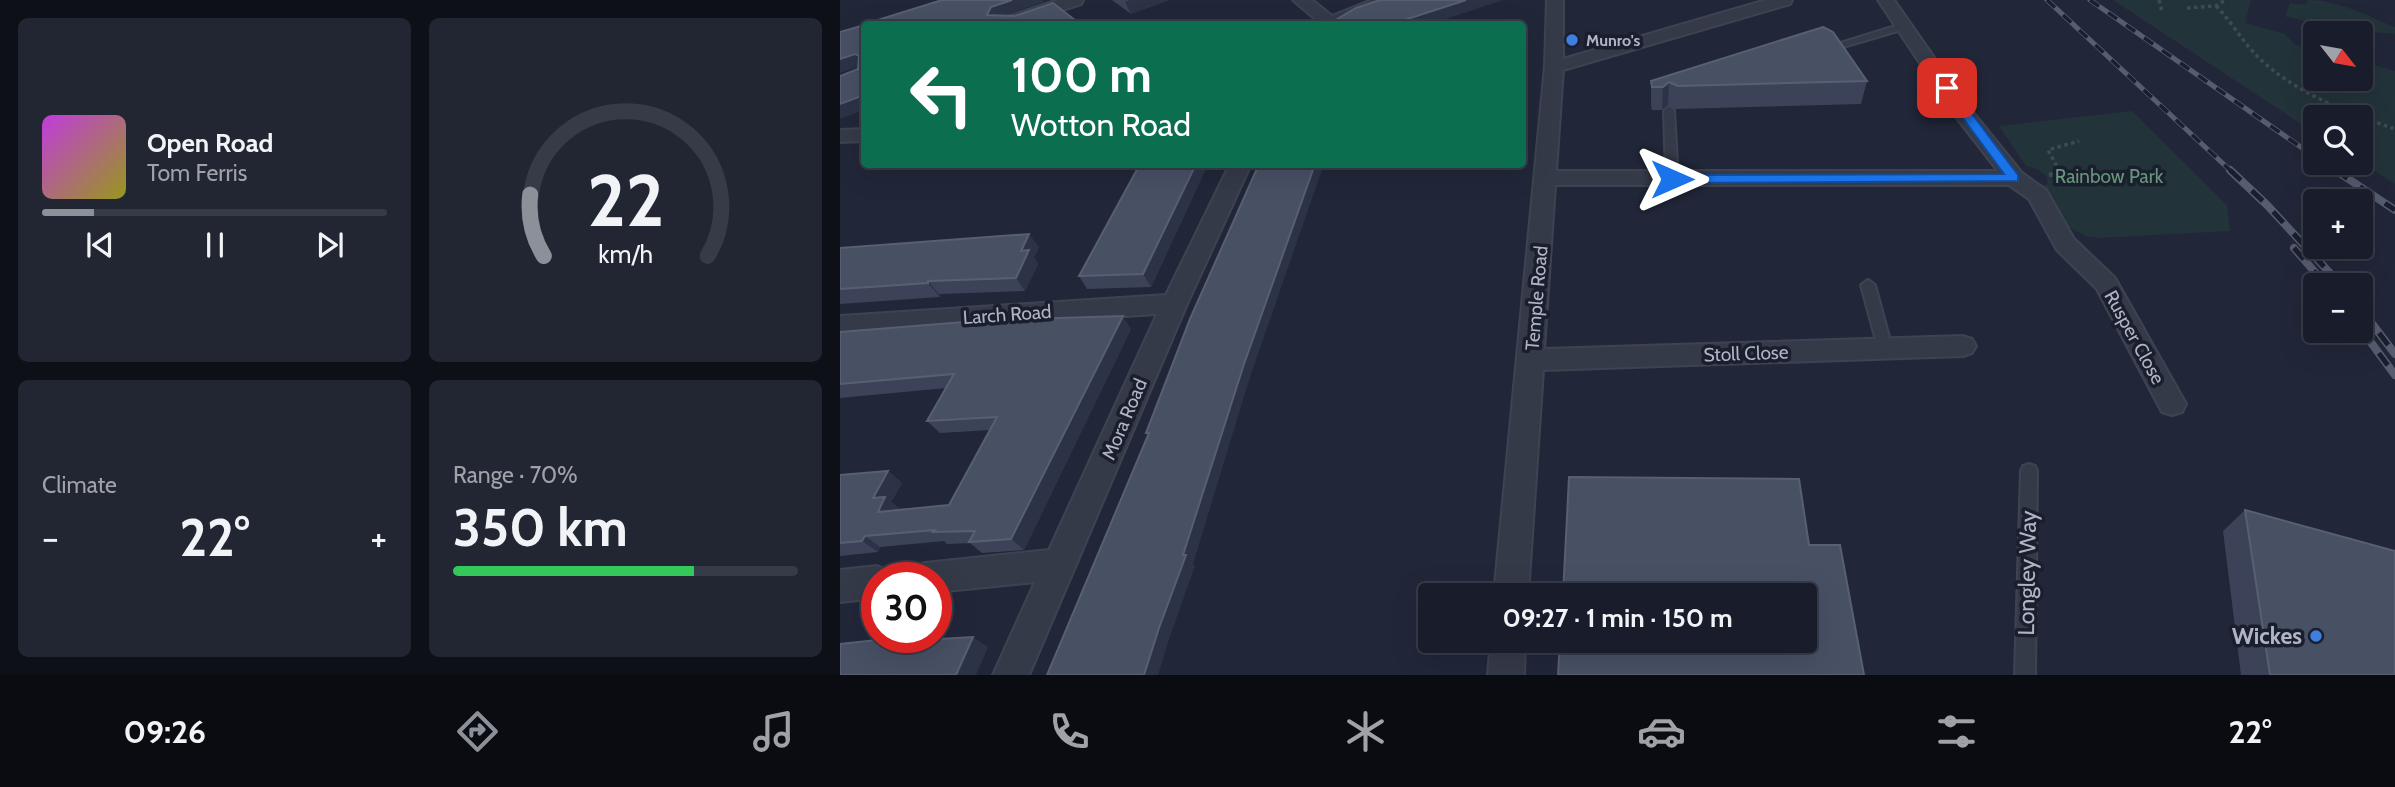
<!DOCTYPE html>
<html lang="en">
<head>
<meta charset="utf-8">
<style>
  :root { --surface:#191d2b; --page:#222633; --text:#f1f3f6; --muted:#9fa2a9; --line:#373b47; --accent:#8c9099 }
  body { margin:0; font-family:Cabin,sans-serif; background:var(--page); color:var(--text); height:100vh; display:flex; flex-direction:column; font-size:26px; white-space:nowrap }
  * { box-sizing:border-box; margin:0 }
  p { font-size:23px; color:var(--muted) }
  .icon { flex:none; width:38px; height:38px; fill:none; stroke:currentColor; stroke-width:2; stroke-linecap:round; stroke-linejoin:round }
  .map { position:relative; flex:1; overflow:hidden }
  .side { display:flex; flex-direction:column; gap:18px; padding:18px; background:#0e1018; width:840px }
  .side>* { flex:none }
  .top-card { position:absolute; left:21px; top:21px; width:665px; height:147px; border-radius:7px; box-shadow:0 7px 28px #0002,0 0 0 2px var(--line); background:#0b6e4f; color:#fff; overflow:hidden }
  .needle { width:46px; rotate:121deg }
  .controls { position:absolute; left:1463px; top:21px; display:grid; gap:14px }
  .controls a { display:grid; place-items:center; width:70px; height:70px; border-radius:7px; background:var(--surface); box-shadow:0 7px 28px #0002,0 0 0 2px var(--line); font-size:35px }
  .speed { position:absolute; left:21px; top:562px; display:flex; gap:14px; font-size:35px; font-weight:700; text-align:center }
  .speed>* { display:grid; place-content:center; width:91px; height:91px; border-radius:50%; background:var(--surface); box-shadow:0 7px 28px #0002,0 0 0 2px var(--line); line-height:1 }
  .speed .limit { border:10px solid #d22; background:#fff; color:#111 }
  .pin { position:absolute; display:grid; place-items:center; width:60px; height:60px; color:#fff; margin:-30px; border-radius:14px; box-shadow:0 4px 10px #0006 }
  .me { position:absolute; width:77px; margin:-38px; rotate:90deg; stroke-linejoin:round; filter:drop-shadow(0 0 5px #0008) }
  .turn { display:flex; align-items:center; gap:24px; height:147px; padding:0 35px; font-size:32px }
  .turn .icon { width:91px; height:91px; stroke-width:2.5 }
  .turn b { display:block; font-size:49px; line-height:60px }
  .big { font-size:52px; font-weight:800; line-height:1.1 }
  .side .tile { flex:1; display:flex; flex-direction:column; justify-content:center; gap:10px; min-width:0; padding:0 24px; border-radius:10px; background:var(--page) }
  .side .dial { align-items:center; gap:0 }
  .dial svg { height:182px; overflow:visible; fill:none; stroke:var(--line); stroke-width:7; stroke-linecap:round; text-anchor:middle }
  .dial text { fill:var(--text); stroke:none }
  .song { display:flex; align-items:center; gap:21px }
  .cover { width:84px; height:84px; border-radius:10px; background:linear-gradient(135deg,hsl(290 70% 55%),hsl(60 70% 35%)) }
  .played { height:7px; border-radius:4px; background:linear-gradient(90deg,var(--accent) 15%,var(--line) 15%) }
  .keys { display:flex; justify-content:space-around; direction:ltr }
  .heat { display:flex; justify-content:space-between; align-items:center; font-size:38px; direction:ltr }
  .charge { height:10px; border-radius:5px; background:linear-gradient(90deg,#34c759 70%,var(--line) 0) }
  .side .tiles { flex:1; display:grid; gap:18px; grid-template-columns:repeat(2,1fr) }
  .trip { position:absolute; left:578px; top:583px; width:399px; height:70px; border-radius:7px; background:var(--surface); box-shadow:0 7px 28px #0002,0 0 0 2px var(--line); font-weight:800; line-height:70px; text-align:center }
  .tab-bar { display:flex; height:112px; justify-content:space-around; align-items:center; background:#0a0c11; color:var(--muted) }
  .tab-bar .icon { width:49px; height:49px }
  .tab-bar .active { color:var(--accent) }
  .tab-bar b { font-size:32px; color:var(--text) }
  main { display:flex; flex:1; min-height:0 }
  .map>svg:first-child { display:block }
</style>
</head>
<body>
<main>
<section class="side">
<div class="tiles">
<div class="tile">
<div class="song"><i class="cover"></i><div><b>Open Road</b><p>Tom Ferris</p></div></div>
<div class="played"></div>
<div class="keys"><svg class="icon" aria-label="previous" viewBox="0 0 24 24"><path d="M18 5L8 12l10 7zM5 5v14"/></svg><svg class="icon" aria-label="pause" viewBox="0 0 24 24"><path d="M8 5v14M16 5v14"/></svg><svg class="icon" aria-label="next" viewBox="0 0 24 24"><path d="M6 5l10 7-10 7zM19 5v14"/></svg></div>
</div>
<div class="tile dial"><svg viewBox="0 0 100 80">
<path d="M14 69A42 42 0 1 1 86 69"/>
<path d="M14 69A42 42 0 0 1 8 42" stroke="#8c9099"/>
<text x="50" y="56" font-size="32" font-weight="700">22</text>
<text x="50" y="72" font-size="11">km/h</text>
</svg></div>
<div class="tile"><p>Climate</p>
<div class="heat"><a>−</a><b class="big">22°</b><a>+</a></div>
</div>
<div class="tile"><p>Range · 70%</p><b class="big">350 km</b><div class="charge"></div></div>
</div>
</section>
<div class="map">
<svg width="1555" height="675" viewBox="0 0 1555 675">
  <rect width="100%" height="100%" fill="#212739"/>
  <path fill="#23333a" d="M 1273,0 L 1411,0 L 1405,23 L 1445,34 L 1454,44 L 1475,49 L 1475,79 L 1521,79 L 1521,62 L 1555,71 L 1555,184 L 1521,162 L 1521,117 L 1475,117 L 1475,133 Z
    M 1468,0 C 1498,0 1528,16 1555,27 L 1555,34 L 1496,29 L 1445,16 L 1450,3 L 1465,5 Z
    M 1292,111 L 1387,205 L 1390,231 L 1259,238 L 1246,236 L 1229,227 L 1201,187 L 1208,183 L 1206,176 L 1198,169 L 1186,166 L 1159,126 Z"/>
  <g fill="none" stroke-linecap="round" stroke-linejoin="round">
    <g stroke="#3e4352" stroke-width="4">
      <path id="lane" d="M 1065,23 L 1070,26 L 1068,28 L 986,52 L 981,49 Z
        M 829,107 L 834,110 L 838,179 L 832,183 L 826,179 L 824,110 Z
        M 1028,280 L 1035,285 L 1052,348 L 1050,352 L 1040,352 L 1038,348 L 1021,285 Z
        M 1189,464 L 1195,466 L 1197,471 L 1195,675 L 1175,675 L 1181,471 L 1183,466 Z"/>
    </g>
    <g stroke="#3e4352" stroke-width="4">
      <path id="street" d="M 218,0 L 243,0 L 241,4 L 180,24 L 155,24 L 158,20 Z
        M 453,0 L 472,0 L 492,16 L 532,0 L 557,0 L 555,4 L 502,24 L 481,24 Z
        M 707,0 L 723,0 L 723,59 L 926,0 L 952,0 L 950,4 L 723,70 L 716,171 L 1158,171 L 1113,113 L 1038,0 L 1054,0 L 1127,105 L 1182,173 L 1206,190 L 1234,239 L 1275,278 L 1346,404 L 1342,412 L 1332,415 L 1322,412 L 1257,289 L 1217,250 L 1189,199 L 1169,185 L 715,185 L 704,349 L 1123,336 L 1132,339 L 1136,346 L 1132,353 L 1123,356 L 703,370 L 688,595 L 654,595 L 705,66 Z
        M 24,129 L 24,141 L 0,142 L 0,130 Z
        M 390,164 L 411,164 L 347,304 L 189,675 L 153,675 L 195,582 L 96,592 L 96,578 L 69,578 L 73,567 L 85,563 L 209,550 L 317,314 L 0,334 L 0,316 L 326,295 Z
        M 37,566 L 49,571 L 52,578 L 37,578 L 37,598 L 0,602 L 0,570 Z
        M 651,640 L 685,640 L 684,675 L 648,675 Z"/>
    </g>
    <path stroke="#3c4d52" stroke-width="3.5" stroke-dasharray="3.5 3.5" stroke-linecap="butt" d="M 1319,0 L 1322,12
      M 1376,6 C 1391,21 1402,41 1417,56 C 1453,92 1508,113 1555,129
      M 1347,8 L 1376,6 L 1385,0
      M 1220,172 L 1208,150 L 1239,141"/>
    <path stroke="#3c4d52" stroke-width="4.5" stroke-dasharray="5 5" stroke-linecap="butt" d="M 1219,170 L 1220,173
      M 1209,175 L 1220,173 L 1258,184"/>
    <use href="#lane" fill="#353a49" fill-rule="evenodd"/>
    <use href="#street" fill="#353a49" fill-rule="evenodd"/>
    <g stroke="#575d70" stroke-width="5">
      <path id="rail-far1" d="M 1207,0 L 1392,172
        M 1250,0 L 1475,157
        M 1484,163 L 1498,172"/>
    </g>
    <g stroke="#575d70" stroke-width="8">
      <path id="rail" d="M 1390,170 L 1427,205 L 1501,285
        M 1495,170 L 1555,210
        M 1454,248 L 1486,285
        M 1521,309 L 1555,354
        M 1521,329 L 1555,375"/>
    </g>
    <use href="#rail-far1" stroke="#1a1f2e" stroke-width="3.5" stroke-dasharray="11" stroke-linecap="butt"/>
    <use href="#rail" stroke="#1a1f2e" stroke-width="5" stroke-dasharray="15" stroke-linecap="butt"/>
  </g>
  <path fill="#3c4358" d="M 272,0 L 329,0 L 291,14 Z
    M 811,81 L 1027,81 L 1021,104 L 836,109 L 828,105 L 822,110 L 812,110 L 811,104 Z
    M 368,164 L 311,287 L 247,289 L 239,276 Z
    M 199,247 L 194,257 L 198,264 L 185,291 L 99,294 L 100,297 L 0,304 L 0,248 Z
    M 291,329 L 184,550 L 142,553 L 130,543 L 107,544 L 104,541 L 40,547 L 38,552 L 0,556 L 0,475 L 48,471 L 62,483 L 51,502 L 60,509 L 109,505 L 150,430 L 100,433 L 87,421 L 106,388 L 0,398 L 0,332 Z
    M 1405,510 L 1555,675 L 1401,675 L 1383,531 Z"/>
  <path fill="#2c3347" d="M 172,0 L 203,0 L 204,2 L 157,18 L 147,15 L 151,7 Z
    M 290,0 L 329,0 L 291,14 L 285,2 Z
    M 626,0 L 663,0 L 591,24 L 552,24 Z
    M 15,54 L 23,65 L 0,73 L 0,59 Z
    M 829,82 L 828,105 L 822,110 L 823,87 Z
    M 24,95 L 24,110 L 0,119 L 0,104 Z
    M 356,164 L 368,164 L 311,287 L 303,274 Z
    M 475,164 L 484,164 L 410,377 L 353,564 L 355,566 L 329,639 L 318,675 L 304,675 L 404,364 Z
    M 189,234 L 199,247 L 194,257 L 198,264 L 185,291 L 176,278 L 181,251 Z
    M 88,281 L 99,294 L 100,297 L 88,283 Z
    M 283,316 L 291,329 L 184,550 L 171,539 Z
    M 48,471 L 62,483 L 51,502 L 60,509 L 38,512 L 33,498 Z
    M 25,536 L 40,547 L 38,552 L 22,541 Z
    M 133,637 L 148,647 L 136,675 L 116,675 Z"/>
  <path fill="#485064" stroke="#585f73" stroke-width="2" d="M 102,0 L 172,0 L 151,7 L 147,15 L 175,16 L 213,3 L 240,24 L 25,24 Z
    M 540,0 L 626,0 L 552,24 L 489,24 L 516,8 Z
    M 24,25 L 24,95 L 0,104 L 0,76 L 18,69 L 19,56 L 15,54 L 0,59 L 0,32 Z
    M 983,27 L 993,32 L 1027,81 L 838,86 L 829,82 L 823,87 L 812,87 L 811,81 Z
    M 300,164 L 356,164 L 303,274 L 239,276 Z
    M 419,164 L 475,164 L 404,364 L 343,555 L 346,555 L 319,628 L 304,675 L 207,675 L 309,433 L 306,433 L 350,319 Z
    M 189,234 L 181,251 L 189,250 L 176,278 L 88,281 L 88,283 L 0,289 L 0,248 Z
    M 283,316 L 171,539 L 129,542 L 135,531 L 93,532 L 95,530 L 25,536 L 22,541 L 0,543 L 0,475 L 48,471 L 33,498 L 45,497 L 38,512 L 109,505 L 157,417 L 87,421 L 114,374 L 0,384 L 0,332 L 149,320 Z
    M 729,477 L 959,479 L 969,545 L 1000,545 L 1024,675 L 718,675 L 720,640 L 964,640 L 964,595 L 723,595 Z
    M 1405,510 L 1555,551 L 1555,675 L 1430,675 Z
    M 64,637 L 83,637 L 81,640 L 133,637 L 116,675 L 0,675 L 0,644 Z"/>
  <path fill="#1a73e8" stroke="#114b97" stroke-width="2" d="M 1103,86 L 1111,86 L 1178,175 L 1178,181 L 832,183 L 825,179 L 832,175 L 1164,174 L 1103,91 Z"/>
  <g fill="#3f7fe0" stroke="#1a1f2e" stroke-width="2.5">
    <circle cx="732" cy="40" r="7"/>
    <circle cx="1476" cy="636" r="7"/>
  </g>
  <g text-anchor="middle" stroke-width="7" stroke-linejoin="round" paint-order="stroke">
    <g font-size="16" font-weight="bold" fill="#b0b4c5" stroke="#1a1f2e" text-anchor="start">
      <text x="746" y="46">Munro's</text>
    </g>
    <g font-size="19" fill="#67967a" stroke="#1a1f2e">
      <text x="1269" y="183">Rainbow Park</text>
    </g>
    <g font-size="19" fill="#b0b4c5" stroke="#1a1f2e">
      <text transform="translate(696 298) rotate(-85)" y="7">Temple Road</text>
      <text transform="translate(167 314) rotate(-4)" y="7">Larch Road</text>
      <text transform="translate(1295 337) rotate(61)" y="7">Rusper Close</text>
      <text transform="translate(906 353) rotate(-2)" y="7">Stoll Close</text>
      <text transform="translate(284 419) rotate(-67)" y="7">Mora Road</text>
    </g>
    <g font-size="23" fill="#b0b4c5" stroke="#1a1f2e">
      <text transform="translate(1187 573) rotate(-89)" y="8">Longley Way</text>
    </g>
    <g font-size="23" font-weight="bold" fill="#b0b4c5" stroke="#1a1f2e" text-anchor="end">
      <text x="1462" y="644">Wickes</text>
    </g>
  </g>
</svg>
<div class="controls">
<a><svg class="needle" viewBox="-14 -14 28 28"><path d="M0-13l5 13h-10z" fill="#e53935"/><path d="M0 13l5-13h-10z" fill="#9fa2a9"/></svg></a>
<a><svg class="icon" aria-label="search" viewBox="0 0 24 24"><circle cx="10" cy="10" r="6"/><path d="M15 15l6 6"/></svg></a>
<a>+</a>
<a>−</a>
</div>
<div class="speed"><div class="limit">30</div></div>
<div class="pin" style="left:1107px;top:88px;background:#d93025"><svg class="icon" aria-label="arrive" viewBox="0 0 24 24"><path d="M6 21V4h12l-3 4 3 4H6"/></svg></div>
<svg class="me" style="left:832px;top:179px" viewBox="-20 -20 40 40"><path d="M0-17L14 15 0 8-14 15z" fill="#1a73e8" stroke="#fff" stroke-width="4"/></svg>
<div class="trip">09:27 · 1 min · 150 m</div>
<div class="top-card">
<div class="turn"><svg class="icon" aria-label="left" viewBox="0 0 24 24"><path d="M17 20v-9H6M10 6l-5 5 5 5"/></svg><div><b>100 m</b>Wotton Road</div></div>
</div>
</div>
</main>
<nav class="tab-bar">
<b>09:26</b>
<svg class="icon active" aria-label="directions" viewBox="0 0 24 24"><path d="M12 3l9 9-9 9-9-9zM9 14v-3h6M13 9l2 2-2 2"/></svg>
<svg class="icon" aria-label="music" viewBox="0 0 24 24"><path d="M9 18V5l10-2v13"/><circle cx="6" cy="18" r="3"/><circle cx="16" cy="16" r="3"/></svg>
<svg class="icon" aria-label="phone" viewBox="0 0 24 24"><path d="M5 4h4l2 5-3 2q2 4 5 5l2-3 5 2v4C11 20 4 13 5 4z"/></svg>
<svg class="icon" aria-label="climate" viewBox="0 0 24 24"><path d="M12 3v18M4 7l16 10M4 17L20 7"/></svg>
<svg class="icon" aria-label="car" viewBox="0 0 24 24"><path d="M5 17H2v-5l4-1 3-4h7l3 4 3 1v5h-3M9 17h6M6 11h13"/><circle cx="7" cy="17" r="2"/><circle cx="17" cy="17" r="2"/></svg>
<svg class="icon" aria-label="filters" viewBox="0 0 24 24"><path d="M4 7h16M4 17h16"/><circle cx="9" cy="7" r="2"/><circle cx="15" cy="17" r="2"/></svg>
<b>22°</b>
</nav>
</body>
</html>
